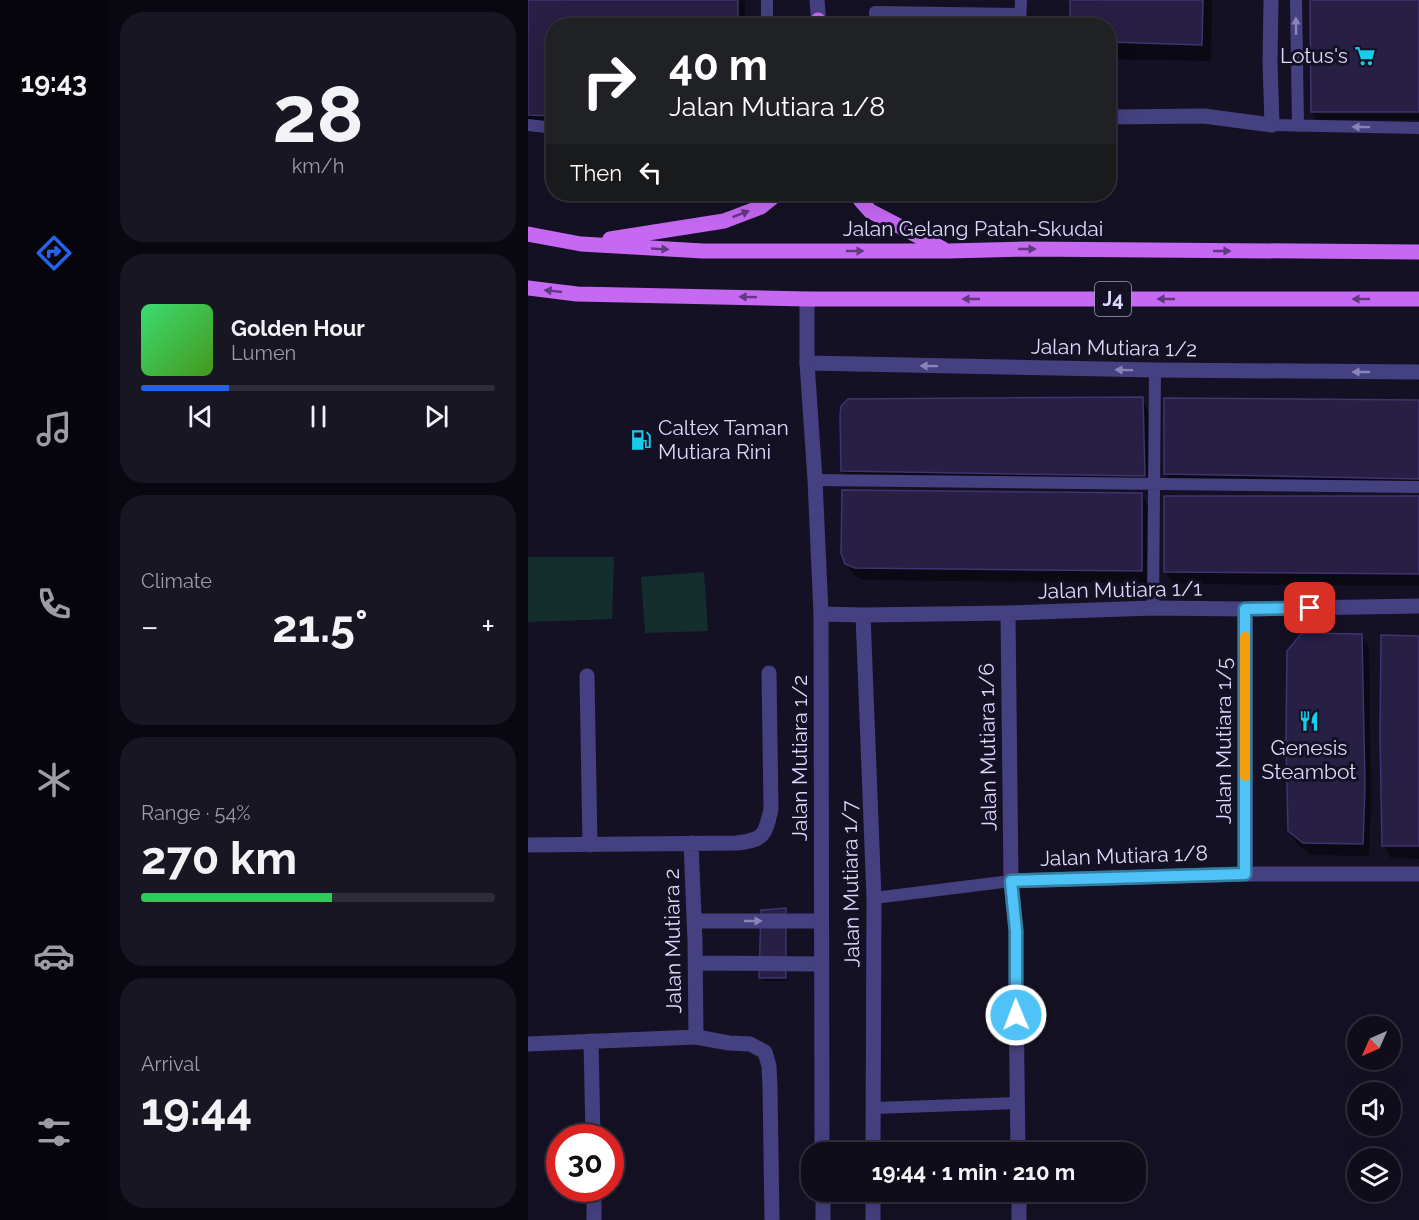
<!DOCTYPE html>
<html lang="en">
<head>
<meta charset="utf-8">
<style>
  :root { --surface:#100d1b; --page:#191624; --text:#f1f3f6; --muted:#9c9ca3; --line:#302d3a; --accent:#2563eb }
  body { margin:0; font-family:Raleway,sans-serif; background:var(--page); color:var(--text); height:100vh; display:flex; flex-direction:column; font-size:22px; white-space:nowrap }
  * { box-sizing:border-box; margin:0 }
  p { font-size:20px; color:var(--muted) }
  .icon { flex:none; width:33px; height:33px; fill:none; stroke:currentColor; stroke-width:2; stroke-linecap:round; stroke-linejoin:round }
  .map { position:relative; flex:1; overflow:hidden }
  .sheet { display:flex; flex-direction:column; gap:12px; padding:12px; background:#09070f; width:420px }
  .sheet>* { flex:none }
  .hud { position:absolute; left:18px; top:18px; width:570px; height:183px; border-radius:24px; box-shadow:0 6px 24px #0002,0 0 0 2px var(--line); background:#202124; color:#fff; overflow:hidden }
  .needle { width:39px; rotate:225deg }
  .controls { position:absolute; left:819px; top:1016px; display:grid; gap:12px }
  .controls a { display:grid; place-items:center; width:54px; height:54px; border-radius:50%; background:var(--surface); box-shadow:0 6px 24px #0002,0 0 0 2px var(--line); font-size:30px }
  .speed { position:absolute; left:18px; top:1124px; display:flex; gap:12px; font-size:30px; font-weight:700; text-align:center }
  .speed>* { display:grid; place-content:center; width:78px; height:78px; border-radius:50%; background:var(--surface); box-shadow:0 6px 24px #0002,0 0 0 2px var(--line); line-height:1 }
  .speed .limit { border:9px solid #d22; background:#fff; color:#111 }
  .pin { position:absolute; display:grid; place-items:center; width:51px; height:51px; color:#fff; margin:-26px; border-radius:12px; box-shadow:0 3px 9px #0006 }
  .me { position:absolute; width:66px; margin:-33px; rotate:359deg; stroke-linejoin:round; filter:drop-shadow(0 0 4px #0008) }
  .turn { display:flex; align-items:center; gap:21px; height:126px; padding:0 24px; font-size:27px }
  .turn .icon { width:78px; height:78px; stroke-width:2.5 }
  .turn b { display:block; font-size:42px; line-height:51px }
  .then { display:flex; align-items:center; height:57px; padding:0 24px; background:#0003; gap:12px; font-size:22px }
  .big { font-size:45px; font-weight:700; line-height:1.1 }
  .sheet .tile { flex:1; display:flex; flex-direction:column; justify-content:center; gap:9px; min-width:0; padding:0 21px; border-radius:24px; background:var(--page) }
  .sheet .dial { align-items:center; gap:0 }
  .dial b { font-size:78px; line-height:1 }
  .song { display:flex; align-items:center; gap:18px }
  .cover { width:72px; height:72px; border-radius:9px; background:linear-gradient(135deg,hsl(140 70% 55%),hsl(100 70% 35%)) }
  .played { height:6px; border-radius:3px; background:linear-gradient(90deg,var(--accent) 25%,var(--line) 25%) }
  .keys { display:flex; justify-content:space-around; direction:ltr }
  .heat { display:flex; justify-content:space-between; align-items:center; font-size:33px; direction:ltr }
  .charge { height:9px; border-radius:4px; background:linear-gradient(90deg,#34c759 54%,var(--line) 0) }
  .trip { position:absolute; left:273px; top:1142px; width:345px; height:60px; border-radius:24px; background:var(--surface); box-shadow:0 6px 24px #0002,0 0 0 2px var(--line); font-weight:700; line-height:60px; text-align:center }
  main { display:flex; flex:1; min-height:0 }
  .menu { display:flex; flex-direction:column; width:108px; justify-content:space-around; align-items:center; background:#06050b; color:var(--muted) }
  .menu .icon { width:42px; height:42px }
  .menu .active { color:var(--accent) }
  .menu b { font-size:27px; color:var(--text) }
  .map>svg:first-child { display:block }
</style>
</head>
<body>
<main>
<nav class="menu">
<b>19:43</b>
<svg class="icon active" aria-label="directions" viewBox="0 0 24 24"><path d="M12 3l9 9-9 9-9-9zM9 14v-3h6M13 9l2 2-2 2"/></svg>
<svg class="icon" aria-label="music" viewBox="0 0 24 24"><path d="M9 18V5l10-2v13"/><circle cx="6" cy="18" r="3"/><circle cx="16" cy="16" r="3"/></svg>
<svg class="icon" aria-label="phone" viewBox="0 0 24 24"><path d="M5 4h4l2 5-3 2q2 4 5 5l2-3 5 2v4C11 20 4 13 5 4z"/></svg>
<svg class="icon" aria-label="climate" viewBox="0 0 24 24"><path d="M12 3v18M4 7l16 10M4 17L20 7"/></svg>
<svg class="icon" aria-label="car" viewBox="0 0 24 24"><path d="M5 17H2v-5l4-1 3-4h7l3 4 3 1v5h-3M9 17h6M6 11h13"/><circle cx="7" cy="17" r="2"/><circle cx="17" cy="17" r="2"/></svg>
<svg class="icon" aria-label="filters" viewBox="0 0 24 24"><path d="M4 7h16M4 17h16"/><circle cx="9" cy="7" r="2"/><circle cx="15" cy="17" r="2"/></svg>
</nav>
<section class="sheet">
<div class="tile dial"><b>28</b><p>km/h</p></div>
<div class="tile">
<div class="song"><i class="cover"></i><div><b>Golden Hour</b><p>Lumen</p></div></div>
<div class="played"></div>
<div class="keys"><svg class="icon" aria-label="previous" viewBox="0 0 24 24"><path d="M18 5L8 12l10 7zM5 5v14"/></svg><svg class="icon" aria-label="pause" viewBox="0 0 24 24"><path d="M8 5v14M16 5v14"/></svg><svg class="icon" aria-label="next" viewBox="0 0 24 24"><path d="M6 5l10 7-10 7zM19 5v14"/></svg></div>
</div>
<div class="tile"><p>Climate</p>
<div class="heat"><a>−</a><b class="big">21.5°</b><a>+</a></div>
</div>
<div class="tile"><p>Range · 54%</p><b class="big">270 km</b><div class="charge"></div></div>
<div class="tile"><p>Arrival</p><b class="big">19:44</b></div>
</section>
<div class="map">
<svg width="891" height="1220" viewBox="0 0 891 1220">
  <rect width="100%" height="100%" fill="#151124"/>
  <path fill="#142e2e" d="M 0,557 L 86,557 L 84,619 L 0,622 Z
    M 176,572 L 180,631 L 117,633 L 113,577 Z"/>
  <path fill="#0007" d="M 0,0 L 217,0 L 217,26 L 26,26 L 26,128 L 0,128 Z
    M 544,0 L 684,0 L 683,61 L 580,59 L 580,26 Z
    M 783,0 L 891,0 L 891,120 L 789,120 L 784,112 Z
    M 614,399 L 621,412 L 623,488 L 322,484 L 315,471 Z
    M 891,402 L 891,491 L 645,487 L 638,474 Z
    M 613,494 L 621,507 L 620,583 L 335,580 L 326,576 L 318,563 Z
    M 891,498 L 891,586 L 645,584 L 638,572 Z
    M 833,635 L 841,648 L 843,801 L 841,856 L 783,855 L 769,844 L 761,831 Z
    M 891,638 L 891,859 L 863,858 L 856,846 Z
    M 257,910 L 259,913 L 260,981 L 235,981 L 233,978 Z"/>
  <path fill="#281f44" stroke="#41336e" stroke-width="1.5" d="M 0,0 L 210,0 L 210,26 L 26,26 L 26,116 L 0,115 Z
    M 542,0 L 675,0 L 674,45 L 580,42 L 580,26 L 542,26 Z
    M 782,0 L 891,0 L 891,112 L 783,112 Z
    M 615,397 L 617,476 L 313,471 L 312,415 L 313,406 L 320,399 Z
    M 636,398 L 891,400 L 891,479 L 636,474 Z
    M 314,490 L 614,493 L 614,571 L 327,568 L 317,564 L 313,553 Z
    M 636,496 L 891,496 L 891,574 L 636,572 Z
    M 774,633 L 834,634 L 837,787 L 835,844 L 775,843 L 760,831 L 758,739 L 759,651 Z
    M 853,635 L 891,636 L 891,846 L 854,846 L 852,738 Z
    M 258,908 L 258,978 L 231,978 L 233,910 Z"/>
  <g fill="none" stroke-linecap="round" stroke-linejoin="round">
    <path stroke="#45407f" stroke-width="12" d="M 768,0 L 770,126
      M 239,26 L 239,0
      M 347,26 L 347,12 L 492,14
      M 492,26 L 493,0
      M 0,125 L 26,128
      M 744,125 L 891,128
      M 287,480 L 891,487
      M 625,608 L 627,370
      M 346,898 L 483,881
      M 346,1108 L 490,1103"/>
    <path stroke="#45407f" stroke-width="15" d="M 289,0 L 291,26
      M 580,117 L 676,116 L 744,125 L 742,63 L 743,0
      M 279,363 L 627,370 L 891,372
      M 480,613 L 483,881 L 488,931 L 488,993 L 490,1152
      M 293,614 L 335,615 L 480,613 L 625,608 L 717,609 L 891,606
      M 335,615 L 346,898 L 345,1152
      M 59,676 L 62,845
      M 163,843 L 167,941 L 168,1037
      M 0,845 L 208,843 C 236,840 237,836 243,809 L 241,673
      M 717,874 L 717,609
      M 483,881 L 717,874 L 891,874
      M 166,921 L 293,921
      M 167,963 L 293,964
      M 63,1041 L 65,1137
      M 0,1044 L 168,1037 L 201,1043 L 222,1044 L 237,1052 L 241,1066 L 242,1087 L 244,1220
      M 66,1188 L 66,1220
      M 345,1191 L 345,1220
      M 491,1191 L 491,1220"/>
    <path stroke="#45407f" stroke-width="15" d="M 279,299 L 279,363 L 287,480 L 293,614 L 294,1152
      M 295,1191 L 295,1220"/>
    <path stroke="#c568f2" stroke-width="15" d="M 289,26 L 290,20
      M 328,194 L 333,201 L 342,211 L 415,249
      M 0,234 L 53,244 L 175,251 L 420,251 L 498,249 L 891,252
      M 82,239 L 196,221 L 233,207 L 249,194
      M 0,288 L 49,294 L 279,299 L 891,299"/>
  </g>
  <defs><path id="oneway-solid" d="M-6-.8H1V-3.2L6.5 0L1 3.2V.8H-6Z" transform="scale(1.5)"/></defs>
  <g fill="#8984b7">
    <use href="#oneway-solid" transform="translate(768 26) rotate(-91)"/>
    <use href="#oneway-solid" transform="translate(833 127) rotate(-179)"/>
    <use href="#oneway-solid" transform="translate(401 366) rotate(-179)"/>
    <use href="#oneway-solid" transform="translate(596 370) rotate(-179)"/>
    <use href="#oneway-solid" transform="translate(833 372) rotate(-180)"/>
    <use href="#oneway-solid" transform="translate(225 921)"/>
  </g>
  <g fill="#643881">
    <use href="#oneway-solid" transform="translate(213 214) rotate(-21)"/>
    <use href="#oneway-solid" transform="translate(132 249) rotate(3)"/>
    <use href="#oneway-solid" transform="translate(499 249)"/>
    <use href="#oneway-solid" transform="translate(327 251)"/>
    <use href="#oneway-solid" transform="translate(694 251)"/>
    <use href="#oneway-solid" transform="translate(25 291) rotate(-174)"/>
    <use href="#oneway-solid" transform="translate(220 297) rotate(-179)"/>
    <use href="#oneway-solid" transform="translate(443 299) rotate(180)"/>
    <use href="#oneway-solid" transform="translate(638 299) rotate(180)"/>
    <use href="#oneway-solid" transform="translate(833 299) rotate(-180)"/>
  </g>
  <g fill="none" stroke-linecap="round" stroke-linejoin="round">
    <g stroke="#337fa1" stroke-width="15">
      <path id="route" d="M 488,1015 L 488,931 L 483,881 L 717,874 L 717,609 L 782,608"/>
    </g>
    <use href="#route" stroke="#4fc3f7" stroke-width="10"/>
    <path stroke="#f59e0b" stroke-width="10" d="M 717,776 L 717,637"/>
  </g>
  <defs>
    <g id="supermarket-bare" transform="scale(1.62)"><path d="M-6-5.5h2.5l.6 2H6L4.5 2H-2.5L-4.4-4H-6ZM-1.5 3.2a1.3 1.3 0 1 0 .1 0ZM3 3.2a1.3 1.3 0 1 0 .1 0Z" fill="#15cceb" stroke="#151124" stroke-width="2.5" paint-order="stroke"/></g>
    <g id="fuel-bare" transform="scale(1.62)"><path d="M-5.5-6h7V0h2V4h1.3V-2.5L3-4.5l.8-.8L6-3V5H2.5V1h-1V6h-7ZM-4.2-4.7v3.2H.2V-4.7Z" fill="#15cceb" stroke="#151124" stroke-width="2.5" paint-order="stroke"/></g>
    <g id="restaurant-bare" transform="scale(1.62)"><path d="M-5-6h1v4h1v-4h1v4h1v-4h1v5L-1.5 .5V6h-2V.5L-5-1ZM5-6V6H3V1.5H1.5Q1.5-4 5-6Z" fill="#15cceb" stroke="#151124" stroke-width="2.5" paint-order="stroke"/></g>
  </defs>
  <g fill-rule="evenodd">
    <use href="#supermarket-bare" x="837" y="56"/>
    <use href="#fuel-bare" x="113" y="440"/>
    <use href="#restaurant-bare" x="781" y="721"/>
  </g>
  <g text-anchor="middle" stroke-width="6" stroke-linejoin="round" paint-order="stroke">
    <rect fill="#151124" stroke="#a19cbb" stroke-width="1.5" x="567" y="282" width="36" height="34" rx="4.5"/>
    <g font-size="20" font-weight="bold" fill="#ddd8fc">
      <text x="585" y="306">J4</text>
    </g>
    <g font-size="21" fill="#ddd8fc" stroke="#151124" text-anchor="end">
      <text x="820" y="63">Lotus's</text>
      <text x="130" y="435" text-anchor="start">Caltex Taman<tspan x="130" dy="24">Mutiara Rini</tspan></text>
      <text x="781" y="755" text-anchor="middle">Genesis<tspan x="781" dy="24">Steambot</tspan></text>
    </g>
    <g font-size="21" fill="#ddd8fc" stroke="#151124">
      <text x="445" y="236">Jalan Gelang Patah-Skudai</text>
      <text transform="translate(586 348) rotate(1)" y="7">Jalan Mutiara 1/2</text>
      <text transform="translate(592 590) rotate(-1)" y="7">Jalan Mutiara 1/1</text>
      <text transform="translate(696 741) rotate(-90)" y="7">Jalan Mutiara 1/5</text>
      <text transform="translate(460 747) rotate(-91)" y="7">Jalan Mutiara 1/6</text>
      <text transform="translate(272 758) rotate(-90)" y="7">Jalan Mutiara 1/2</text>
      <text transform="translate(596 856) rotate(-2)" y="7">Jalan Mutiara 1/8</text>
      <text transform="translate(323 884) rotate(-91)" y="7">Jalan Mutiara 1/7</text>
      <text transform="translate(145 941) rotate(-91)" y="7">Jalan Mutiara 2</text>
    </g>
  </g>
</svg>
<div class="controls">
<a><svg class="needle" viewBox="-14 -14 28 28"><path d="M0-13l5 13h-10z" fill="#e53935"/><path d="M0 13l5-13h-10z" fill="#9c9ca3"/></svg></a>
<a><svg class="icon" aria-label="sound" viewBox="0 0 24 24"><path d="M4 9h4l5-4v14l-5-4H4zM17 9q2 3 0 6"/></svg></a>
<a><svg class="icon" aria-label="layers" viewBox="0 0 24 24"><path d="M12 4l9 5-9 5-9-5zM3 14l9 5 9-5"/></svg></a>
</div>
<div class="speed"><div class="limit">30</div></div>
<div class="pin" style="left:782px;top:608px;background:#d93025"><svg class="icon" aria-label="arrive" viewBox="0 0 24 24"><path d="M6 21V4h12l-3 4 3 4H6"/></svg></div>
<svg class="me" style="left:488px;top:1015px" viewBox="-20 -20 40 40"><circle r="17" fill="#4fc3f7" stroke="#fff" stroke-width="3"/><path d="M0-11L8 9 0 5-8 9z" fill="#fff"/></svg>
<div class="trip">19:44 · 1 min · 210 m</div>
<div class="hud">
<div class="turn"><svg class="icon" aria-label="right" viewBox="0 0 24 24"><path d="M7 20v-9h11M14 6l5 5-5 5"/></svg><div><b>40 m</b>Jalan Mutiara 1/8</div></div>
<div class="then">Then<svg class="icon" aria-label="left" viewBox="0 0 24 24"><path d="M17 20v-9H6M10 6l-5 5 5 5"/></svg></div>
</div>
</div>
</main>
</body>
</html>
